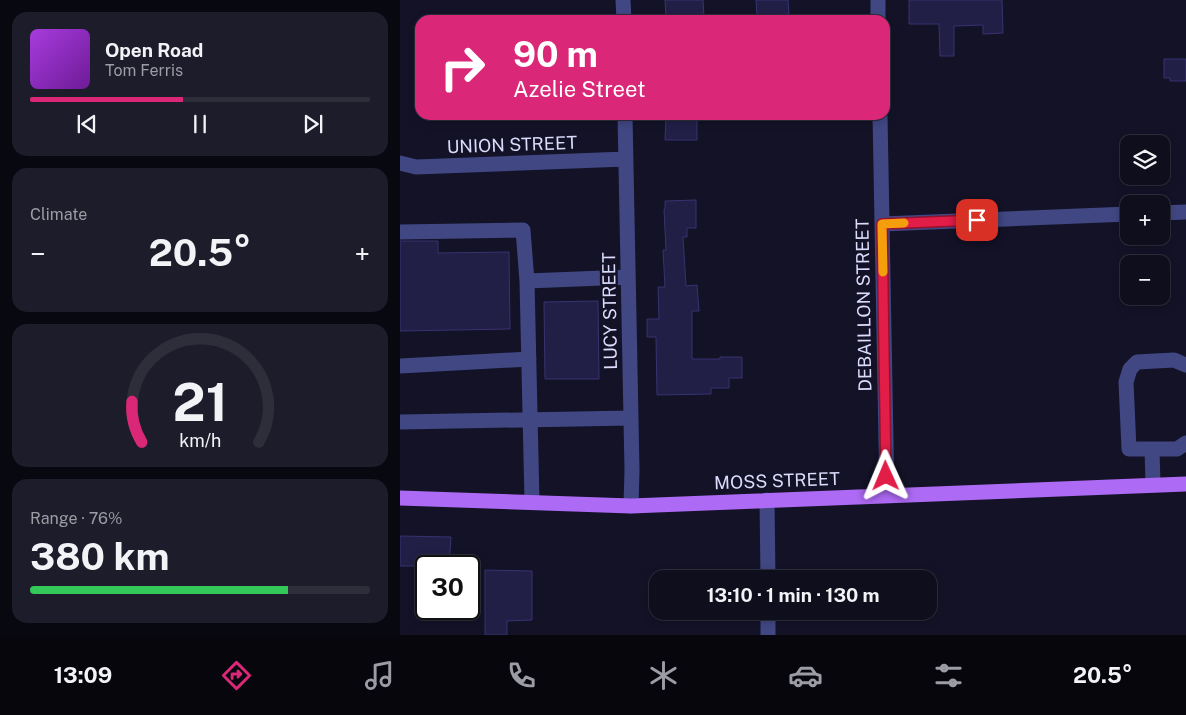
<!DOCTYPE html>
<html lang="en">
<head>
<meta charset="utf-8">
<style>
  :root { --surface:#0e0e1d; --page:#1c1c2a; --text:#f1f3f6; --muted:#9b9ca4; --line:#2e2e3b; --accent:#db2777 }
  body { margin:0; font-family:"Public Sans",sans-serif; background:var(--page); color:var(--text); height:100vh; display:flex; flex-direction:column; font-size:19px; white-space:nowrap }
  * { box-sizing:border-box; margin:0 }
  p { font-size:16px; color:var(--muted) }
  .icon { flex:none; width:28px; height:28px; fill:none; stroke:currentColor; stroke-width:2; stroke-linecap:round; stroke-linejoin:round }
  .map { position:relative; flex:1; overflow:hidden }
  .panel { display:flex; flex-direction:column; gap:12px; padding:12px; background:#080810; width:400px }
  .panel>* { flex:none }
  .top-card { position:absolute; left:15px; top:15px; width:475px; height:105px; border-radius:15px; box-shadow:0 2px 8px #0003,0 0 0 1px var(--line); background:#db2777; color:#fff; overflow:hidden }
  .tools { position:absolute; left:720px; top:135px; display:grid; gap:10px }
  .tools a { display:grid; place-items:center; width:50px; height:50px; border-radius:10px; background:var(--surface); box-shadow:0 2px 8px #0003,0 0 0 1px var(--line); font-size:25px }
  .speed { position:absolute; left:15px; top:555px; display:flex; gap:10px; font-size:25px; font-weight:700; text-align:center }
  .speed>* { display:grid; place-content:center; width:65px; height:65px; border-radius:50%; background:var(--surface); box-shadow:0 2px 8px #0003,0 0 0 1px var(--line); line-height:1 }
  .speed .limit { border:2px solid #111; border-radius:8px; background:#fff; color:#111 }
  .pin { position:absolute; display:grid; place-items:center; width:42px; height:42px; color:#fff; margin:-21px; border-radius:10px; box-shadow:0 2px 8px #0006 }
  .me { position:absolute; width:55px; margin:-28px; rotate:359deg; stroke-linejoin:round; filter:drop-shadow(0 0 4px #0008) }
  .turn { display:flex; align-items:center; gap:18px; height:105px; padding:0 15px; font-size:22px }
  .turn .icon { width:65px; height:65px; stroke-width:2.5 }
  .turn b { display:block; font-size:35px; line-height:42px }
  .big { font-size:38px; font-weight:700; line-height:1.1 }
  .panel .widget { flex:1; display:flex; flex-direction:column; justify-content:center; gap:8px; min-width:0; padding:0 18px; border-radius:15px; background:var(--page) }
  .panel .dial { align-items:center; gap:0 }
  .dial svg { height:130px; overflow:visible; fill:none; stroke:var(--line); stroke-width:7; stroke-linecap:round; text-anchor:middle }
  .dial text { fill:var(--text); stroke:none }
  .song { display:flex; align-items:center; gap:15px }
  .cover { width:60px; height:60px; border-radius:8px; background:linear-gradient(135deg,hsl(280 70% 55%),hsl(280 70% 35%)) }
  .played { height:5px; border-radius:2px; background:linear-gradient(90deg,var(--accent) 45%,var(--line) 45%) }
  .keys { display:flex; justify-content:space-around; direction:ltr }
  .heat { display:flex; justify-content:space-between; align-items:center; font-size:28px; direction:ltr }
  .charge { height:8px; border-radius:4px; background:linear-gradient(90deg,#34c759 76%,var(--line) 0) }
  .trip { position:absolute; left:249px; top:570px; width:288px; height:50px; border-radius:15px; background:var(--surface); box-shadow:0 2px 8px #0003,0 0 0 1px var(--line); font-weight:700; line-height:50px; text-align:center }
  .dock { display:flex; height:80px; justify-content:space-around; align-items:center; background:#06060c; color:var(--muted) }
  .dock .icon { width:35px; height:35px }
  .dock .active { color:var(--accent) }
  .dock b { font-size:22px; color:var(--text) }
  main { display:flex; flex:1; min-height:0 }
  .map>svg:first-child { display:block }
</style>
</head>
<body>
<main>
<section class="panel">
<div class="widget">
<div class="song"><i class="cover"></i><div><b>Open Road</b><p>Tom Ferris</p></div></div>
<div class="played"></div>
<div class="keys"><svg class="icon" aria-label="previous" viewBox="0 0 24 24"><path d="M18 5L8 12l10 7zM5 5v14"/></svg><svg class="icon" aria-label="pause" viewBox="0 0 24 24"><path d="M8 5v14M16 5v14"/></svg><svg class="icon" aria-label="next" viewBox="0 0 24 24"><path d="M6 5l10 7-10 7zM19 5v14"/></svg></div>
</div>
<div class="widget"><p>Climate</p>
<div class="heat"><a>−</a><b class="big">20.5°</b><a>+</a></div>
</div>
<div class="widget dial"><svg viewBox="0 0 100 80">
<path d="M14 69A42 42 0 1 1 86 69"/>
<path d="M14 69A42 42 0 0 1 8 44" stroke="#db2777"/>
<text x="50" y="56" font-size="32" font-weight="700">21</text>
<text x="50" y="72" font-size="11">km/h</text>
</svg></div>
<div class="widget"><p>Range · 76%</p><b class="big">380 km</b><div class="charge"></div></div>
</section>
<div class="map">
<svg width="786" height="635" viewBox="0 0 786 635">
  <rect width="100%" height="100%" fill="#131227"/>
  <path fill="#221f47" stroke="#373371" d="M 265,0 L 303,0 L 304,17 L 266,19 Z
    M 356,0 L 388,0 L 389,14 L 357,16 Z
    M 509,0 L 602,0 L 603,33 L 583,34 L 583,25 L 554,26 L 554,56 L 540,56 L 539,24 L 509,24 Z
    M 764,59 L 786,59 L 786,81 L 770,81 L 770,78 L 764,78 Z
    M 266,118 L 297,118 L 297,140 L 265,140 Z
    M 296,200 L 296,228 L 287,228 L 287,237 L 283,237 L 286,286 L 297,285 L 299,311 L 292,311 L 292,359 L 320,359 L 320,357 L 342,357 L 342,378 L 329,378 L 329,388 L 311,388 L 311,394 L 257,395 L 256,337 L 247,337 L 247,319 L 259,319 L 258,287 L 265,287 L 263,250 L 266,250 L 264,209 L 265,208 L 265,201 Z
    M 0,241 L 38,241 L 38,253 L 109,252 L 110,329 L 0,331 Z
    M 198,301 L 199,379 L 145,379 L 144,302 Z
    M 0,536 L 51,537 L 49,566 L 0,566 Z
    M 85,570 L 132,571 L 132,620 L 107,621 L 107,635 L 85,635 Z"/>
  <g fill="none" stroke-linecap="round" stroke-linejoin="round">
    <path stroke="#404783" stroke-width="15" d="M 223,0 L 224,20
      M 478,0 L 478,20
      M 225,115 L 232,470 L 231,506
      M 480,115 L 487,495
      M 0,163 L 16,167 L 226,159
      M 761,213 L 786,212
      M 482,224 L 729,214
      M 0,232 L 123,230 L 127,281
      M 786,365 L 774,360 L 737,362 L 730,369 L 726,382 L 729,449 L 777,449 L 786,443
      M 0,366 L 129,359
      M 0,422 L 231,418
      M 752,449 L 753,485
      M 367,500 L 368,579
      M 132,502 L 127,281 L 228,277
      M 368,611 L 368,635"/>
    <path stroke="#ad6af4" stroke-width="15" d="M 0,498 L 231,506 L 786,484"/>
  </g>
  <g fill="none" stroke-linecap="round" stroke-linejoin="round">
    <g stroke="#92132f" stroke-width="12">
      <path id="route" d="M 486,476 L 482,224 L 577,220"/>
    </g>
    <use href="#route" stroke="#e11d48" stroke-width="9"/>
    <path stroke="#f59e0b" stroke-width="9" d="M 483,272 L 482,224 L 504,223"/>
  </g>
  <g text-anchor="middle" stroke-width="5" stroke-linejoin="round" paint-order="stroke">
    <g font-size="18" fill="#dbdcfc" stroke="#131227">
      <text transform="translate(112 145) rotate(-2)" y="6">UNION STREET</text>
      <text transform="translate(464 305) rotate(-91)" y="6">DEBAILLON STREET</text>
      <text transform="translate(210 311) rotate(-91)" y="6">LUCY STREET</text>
      <text transform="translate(377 481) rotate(-2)" y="6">MOSS STREET</text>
    </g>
  </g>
</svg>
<div class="tools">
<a><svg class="icon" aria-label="layers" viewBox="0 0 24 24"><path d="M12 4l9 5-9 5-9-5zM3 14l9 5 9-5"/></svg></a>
<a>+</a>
<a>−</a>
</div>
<div class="speed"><div class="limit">30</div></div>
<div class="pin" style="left:577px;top:220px;background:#d93025"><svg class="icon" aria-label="arrive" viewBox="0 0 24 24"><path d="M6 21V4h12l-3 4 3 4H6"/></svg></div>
<svg class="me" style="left:486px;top:476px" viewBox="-20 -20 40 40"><path d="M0-17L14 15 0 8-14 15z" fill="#e11d48" stroke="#fff" stroke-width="4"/></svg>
<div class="trip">13:10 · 1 min · 130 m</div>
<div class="top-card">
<div class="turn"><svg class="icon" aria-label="right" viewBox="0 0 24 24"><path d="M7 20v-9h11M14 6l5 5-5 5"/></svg><div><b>90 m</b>Azelie Street</div></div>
</div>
</div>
</main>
<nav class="dock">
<b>13:09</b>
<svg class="icon active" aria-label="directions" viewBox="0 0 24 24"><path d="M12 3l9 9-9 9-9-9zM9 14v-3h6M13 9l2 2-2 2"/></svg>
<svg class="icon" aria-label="music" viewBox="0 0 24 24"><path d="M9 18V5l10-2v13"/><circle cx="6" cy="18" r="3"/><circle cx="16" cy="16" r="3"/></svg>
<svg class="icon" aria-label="phone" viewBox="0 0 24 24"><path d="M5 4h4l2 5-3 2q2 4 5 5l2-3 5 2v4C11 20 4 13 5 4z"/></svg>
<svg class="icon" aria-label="climate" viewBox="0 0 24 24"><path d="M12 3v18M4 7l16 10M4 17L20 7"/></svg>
<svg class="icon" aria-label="car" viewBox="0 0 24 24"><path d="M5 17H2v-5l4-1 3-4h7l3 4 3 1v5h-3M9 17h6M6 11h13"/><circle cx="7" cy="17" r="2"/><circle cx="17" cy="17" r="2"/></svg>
<svg class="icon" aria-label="filters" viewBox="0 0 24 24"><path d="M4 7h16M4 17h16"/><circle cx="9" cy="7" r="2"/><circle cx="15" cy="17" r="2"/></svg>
<b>20.5°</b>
</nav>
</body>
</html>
